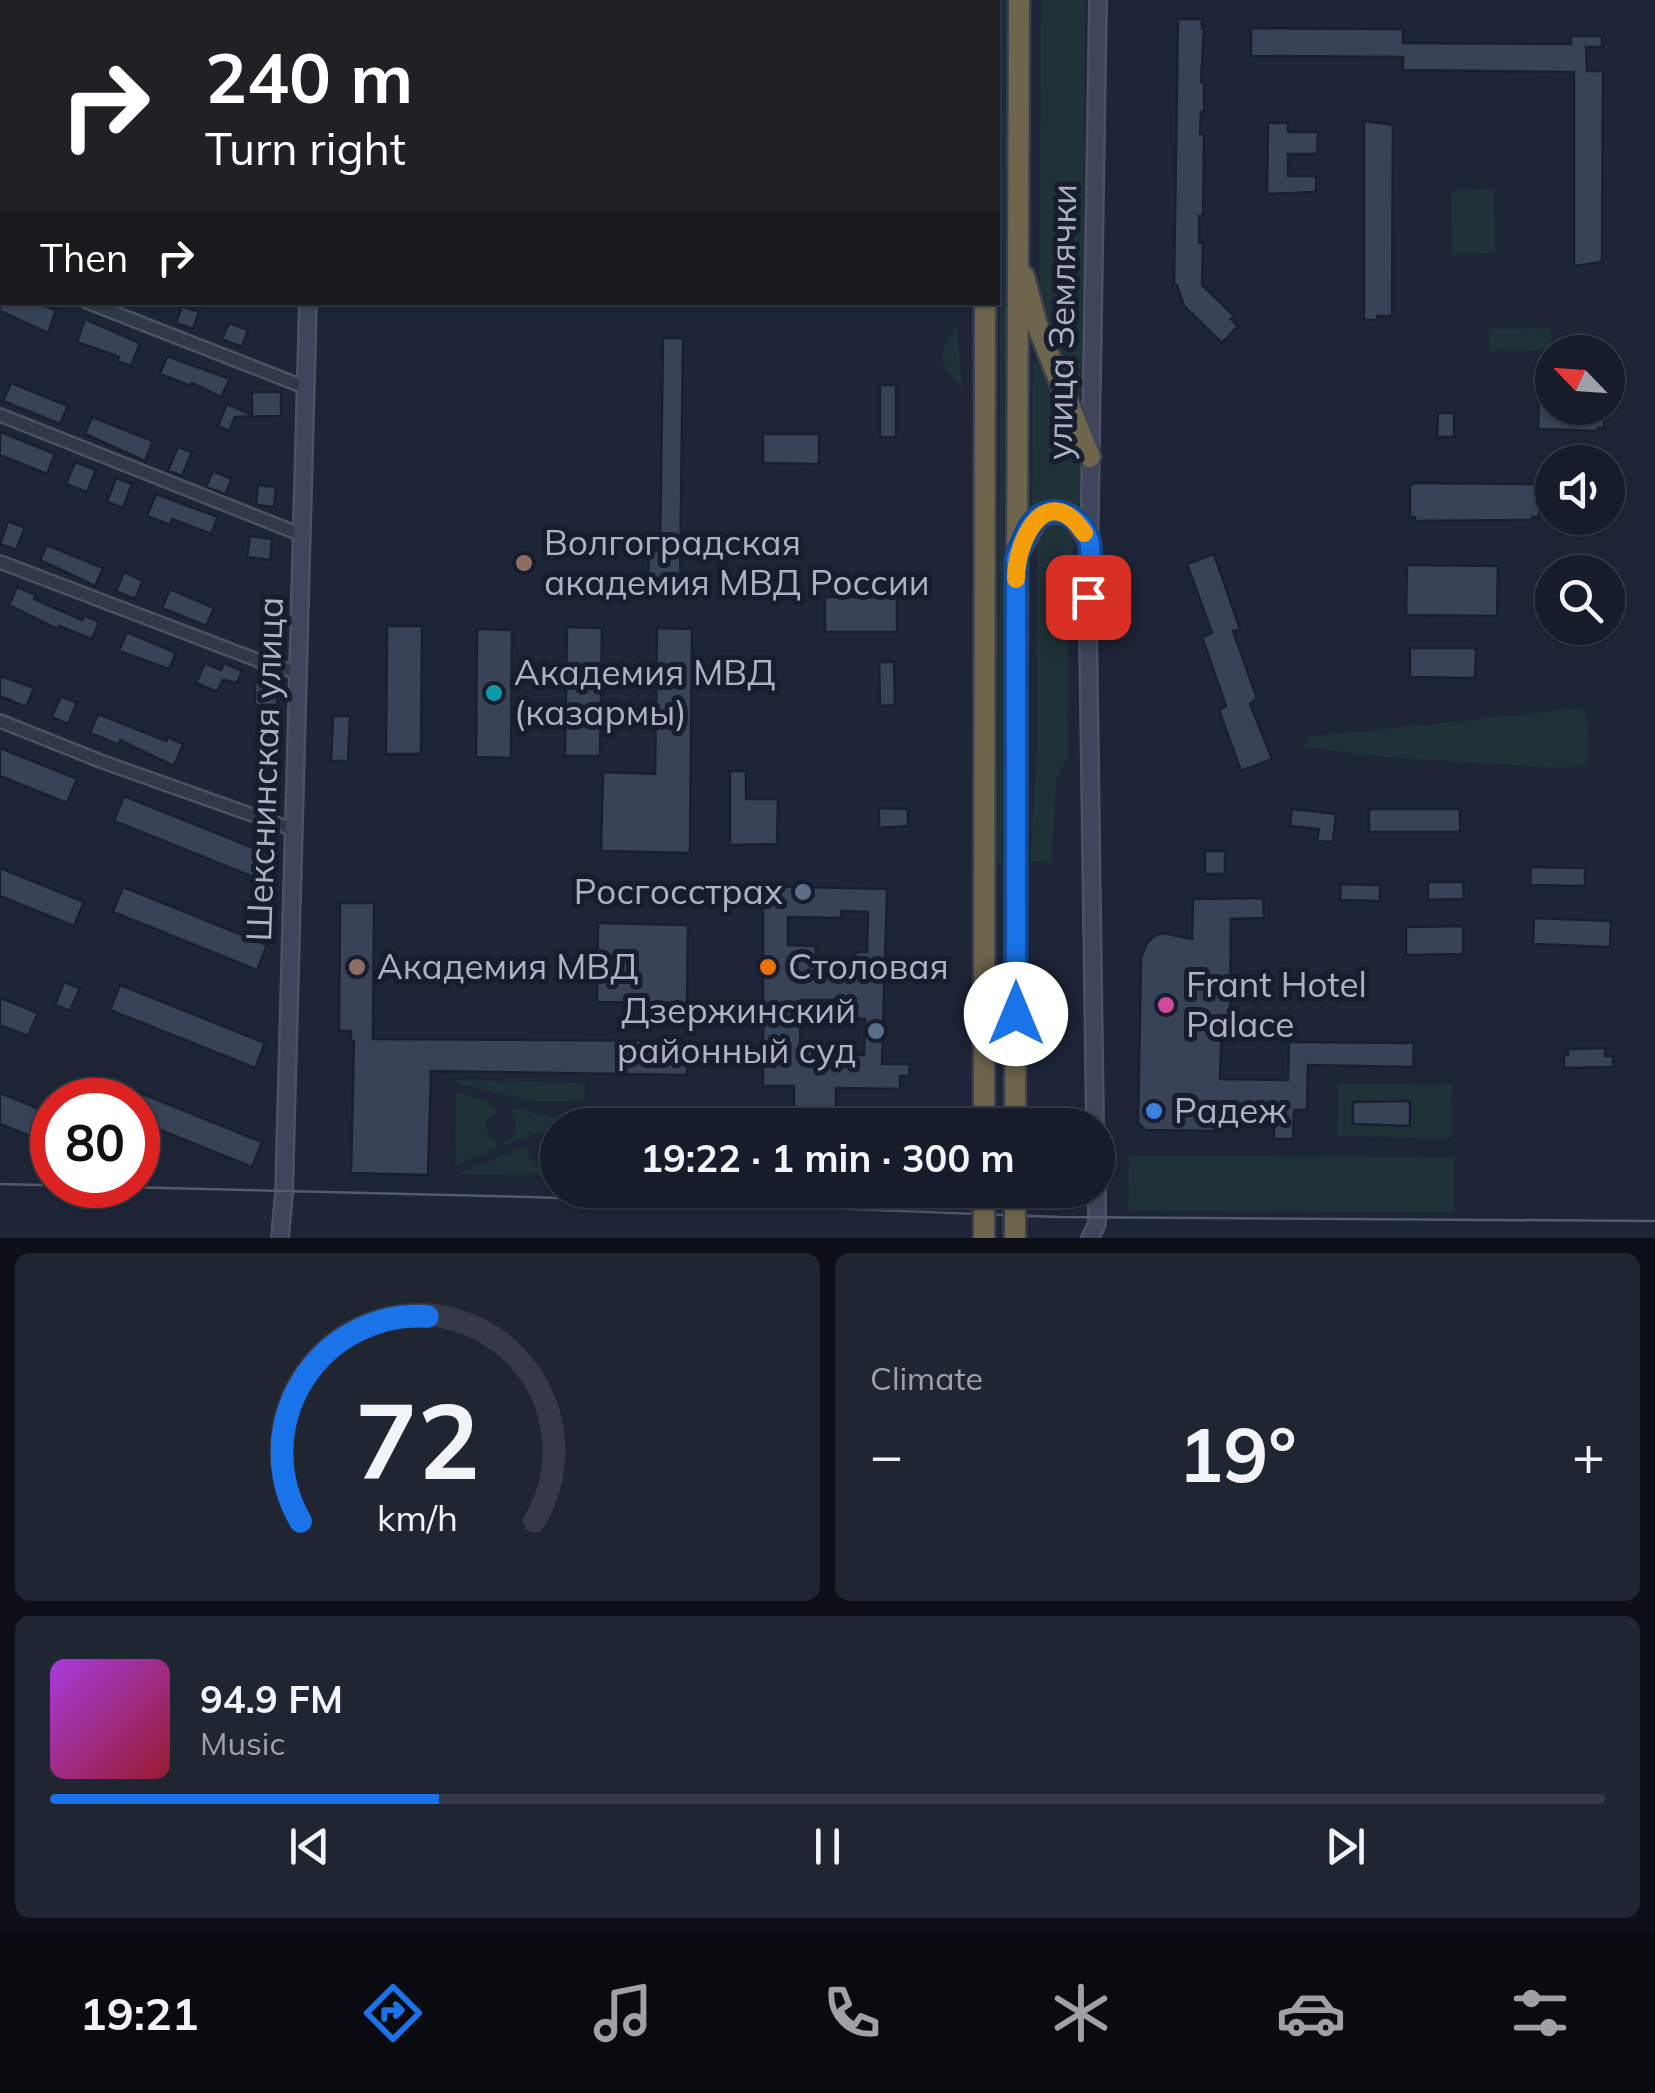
<!DOCTYPE html>
<html lang="en">
<head>
<meta charset="utf-8">
<style>
  :root { --surface:#161c29; --page:#1f2531; --text:#f1f3f6; --muted:#9ea1a8; --line:#353a46; --accent:#1a73e8 }
  body { margin:0; font-family:Mulish,sans-serif; background:var(--page); color:var(--text); height:100vh; display:flex; flex-direction:column; font-size:38px; white-space:nowrap }
  * { box-sizing:border-box; margin:0 }
  p { font-size:32px; color:var(--muted) }
  .icon { flex:none; width:55px; height:55px; fill:none; stroke:currentColor; stroke-width:2; stroke-linecap:round; stroke-linejoin:round }
  .map { position:relative; height:1238px; overflow:hidden }
  .panel { display:flex; flex-direction:column; gap:15px; padding:15px; background:#0c0f17; flex:1 }
  .panel>* { flex:none }
  .top-card { position:absolute; left:0px; top:0px; width:1000px; height:305px; box-shadow:0 2px 8px #0004,0 0 0 2px var(--line); background:#202124; color:#fff; overflow:hidden }
  .needle { width:65px; rotate:295deg }
  .buttons { position:absolute; left:1535px; top:335px; display:grid; gap:20px }
  .buttons a { display:grid; place-items:center; width:90px; height:90px; border-radius:50%; background:var(--surface); box-shadow:0 2px 8px #0004,0 0 0 2px var(--line); font-size:50px }
  .speed { position:absolute; left:30px; top:1078px; display:flex; gap:20px; font-size:50px; font-weight:700; text-align:center }
  .speed>* { display:grid; place-content:center; width:130px; height:130px; border-radius:50%; background:var(--surface); box-shadow:0 2px 8px #0004,0 0 0 2px var(--line); line-height:1 }
  .speed .limit { border:15px solid #d22; background:#fff; color:#111 }
  .pin { position:absolute; display:grid; place-items:center; width:85px; height:85px; color:#fff; margin:-42px; border-radius:20px; box-shadow:0 5px 15px #0006 }
  .me { position:absolute; width:110px; margin:-55px; rotate:0deg; stroke-linejoin:round; filter:drop-shadow(0 0 8px #0008) }
  .turn { display:flex; align-items:center; gap:35px; height:210px; padding:0 40px; font-size:45px }
  .turn .icon { width:130px; height:130px; stroke-width:2.5 }
  .turn b { display:block; font-size:70px; line-height:85px }
  .then { display:flex; align-items:center; height:95px; padding:0 40px; background:#0003; gap:20px; font-size:38px }
  .big { font-size:75px; font-weight:700; line-height:1.1 }
  .panel .card { flex:1; display:flex; flex-direction:column; justify-content:center; gap:15px; min-width:0; padding:0 35px; border-radius:15px; background:var(--page) }
  .panel .dial { align-items:center; gap:0 }
  .dial svg { height:260px; overflow:visible; fill:none; stroke:var(--line); stroke-width:7; stroke-linecap:round; text-anchor:middle }
  .dial text { fill:var(--text); stroke:none }
  .song { display:flex; align-items:center; gap:30px }
  .cover { width:120px; height:120px; border-radius:15px; background:linear-gradient(135deg,hsl(280 70% 55%),hsl(350 70% 35%)) }
  .played { height:10px; border-radius:5px; background:linear-gradient(90deg,var(--accent) 25%,var(--line) 25%) }
  .keys { display:flex; justify-content:space-around; direction:ltr }
  .heat { display:flex; justify-content:space-between; align-items:center; font-size:55px; direction:ltr }
  .panel .tiles { flex:1; display:grid; gap:15px; grid-template-columns:1fr 1fr }
  .card:last-child { grid-column:span 2 }
  .trip { position:absolute; left:540px; top:1108px; width:575px; height:100px; border-radius:50px; background:var(--surface); box-shadow:0 2px 8px #0004,0 0 0 2px var(--line); font-weight:700; line-height:100px; text-align:center }
  .menu { display:flex; height:160px; justify-content:space-around; align-items:center; background:#090b10; color:var(--muted) }
  .menu .icon { width:70px; height:70px }
  .menu .on { color:var(--accent) }
  .menu b { font-size:45px; color:var(--text) }
  .map>svg:first-child { display:block }
</style>
</head>
<body>
<div class="map">
<svg width="1655" height="1238" viewBox="0 0 1655 1238">
  <rect width="100%" height="100%" fill="#1e2537"/>
  <path fill="#1f3238" d="M 1002,0 L 1006,0 L 1006,100 L 1002,862 L 997,862 Z
    M 1041,0 L 1085,0 L 1083,380 L 1081,393 L 1078,396 L 1073,393 L 1039,315 Z
    M 1494,189 L 1495,253 L 1452,254 L 1451,191 Z
    M 957,325 L 962,391 L 942,363 L 944,345 Z
    M 1551,328 L 1551,350 L 1490,351 L 1489,329 Z
    M 1033,360 L 1043,365 L 1083,464 L 1082,517 L 1032,513 Z
    M 1055,523 L 1070,531 L 1074,547 L 1067,584 L 1068,756 L 1057,777 L 1051,865 L 1043,861 L 1030,861 L 1037,755 L 1037,541 L 1041,530 Z
    M 1584,708 L 1588,728 L 1587,765 L 1560,768 L 1386,757 L 1305,747 L 1309,737 Z
    M 457,1080 L 585,1083 L 584,1101 L 533,1101 L 458,1084 Z
    M 1339,1083 L 1452,1085 L 1451,1138 L 1337,1136 Z
    M 456,1093 C 470,1095 490,1098 497,1111 L 488,1118 L 485,1125 L 491,1137 L 497,1141 L 495,1149 L 455,1165 Z
    M 513,1108 L 569,1121 L 505,1145 L 504,1141 L 510,1139 L 516,1129 L 515,1119 L 509,1113 Z
    M 525,1147 C 530,1163 541,1170 557,1168 L 557,1175 L 457,1174 Z
    M 1129,1155 L 1454,1158 L 1454,1213 L 1128,1210 Z"/>
  <path fill="#394358" stroke="#191f2e" stroke-width="2.5" fill-rule="evenodd" d="M 1178,19 L 1202,19 L 1202,29 L 1204,29 L 1201,82 L 1204,82 L 1204,112 L 1201,112 L 1200,134 L 1204,134 L 1203,216 L 1199,216 L 1199,243 L 1203,243 L 1202,285 L 1234,316 L 1231,319 L 1238,326 L 1222,343 L 1184,306 L 1177,285 L 1174,285 Z
    M 1251,28 L 1403,29 L 1403,43 L 1571,44 L 1571,36 L 1602,36 L 1602,47 L 1586,47 L 1587,71 L 1603,71 L 1602,262 L 1574,266 L 1574,72 L 1403,70 L 1403,57 L 1251,56 Z
    M 1364,121 L 1393,125 L 1392,316 L 1377,316 L 1377,320 L 1364,320 Z
    M 1268,123 L 1288,123 L 1288,132 L 1318,132 L 1317,154 L 1288,154 L 1288,176 L 1316,176 L 1316,192 L 1267,194 Z
    M 0,302 L 34,302 L 56,310 L 48,333 L 0,311 Z
    M 182,306 L 199,312 L 193,329 L 176,323 Z
    M 85,319 L 140,343 L 131,366 L 117,361 L 119,357 L 77,342 Z
    M 229,323 L 248,330 L 242,347 L 222,339 Z
    M 663,338 L 683,338 L 680,589 L 660,589 L 660,578 L 648,579 L 649,551 L 660,551 Z
    M 167,356 L 230,379 L 221,397 L 192,383 L 191,386 L 160,374 Z
    M 11,383 L 68,406 L 60,424 L 3,401 Z
    M 880,385 L 896,385 L 896,437 L 880,437 Z
    M 252,392 L 281,392 L 281,416 L 235,417 L 229,431 L 218,426 L 227,404 L 252,415 Z
    M 1539,398 L 1552,398 L 1552,408 L 1604,408 L 1604,428 L 1598,428 L 1598,431 L 1538,429 Z
    M 1438,413 L 1454,413 L 1454,437 L 1437,437 Z
    M 92,417 L 153,441 L 145,461 L 85,434 Z
    M 0,432 L 55,454 L 47,474 L 0,455 Z
    M 763,434 L 819,434 L 819,464 L 763,463 Z
    M 178,447 L 192,452 L 182,476 L 168,471 Z
    M 75,462 L 96,470 L 87,492 L 66,484 Z
    M 213,471 L 232,479 L 225,494 L 206,487 Z
    M 116,478 L 132,484 L 123,508 L 107,502 Z
    M 1415,483 L 1533,484 L 1539,487 L 1539,517 L 1532,517 L 1532,520 L 1415,521 L 1415,517 L 1410,517 L 1410,486 Z
    M 258,485 L 276,487 L 274,507 L 256,505 Z
    M 156,494 L 218,517 L 211,534 L 172,519 L 170,525 L 147,516 Z
    M 8,521 L 25,528 L 16,550 L 0,544 Z
    M 758,534 L 799,534 L 800,546 L 805,546 L 804,557 L 758,555 Z
    M 250,536 L 272,539 L 270,560 L 247,557 Z
    M 47,545 L 103,568 L 95,586 L 40,560 Z
    M 1214,554 L 1240,629 L 1233,631 L 1257,698 L 1250,704 L 1272,759 L 1241,771 L 1219,710 L 1226,706 L 1202,637 L 1212,633 L 1187,564 Z
    M 1407,565 L 1498,566 L 1497,616 L 1406,615 Z
    M 124,572 L 143,581 L 135,599 L 116,591 Z
    M 17,587 L 36,595 L 34,599 L 82,620 L 84,615 L 99,622 L 92,639 L 59,626 L 58,629 L 9,605 Z
    M 170,589 L 214,608 L 206,626 L 162,608 Z
    M 825,597 L 897,597 L 897,632 L 825,632 Z
    M 387,626 L 422,626 L 421,754 L 386,754 Z
    M 567,627 L 602,628 L 600,756 L 565,756 Z
    M 657,628 L 692,629 L 690,853 L 601,851 L 603,772 L 655,774 Z
    M 477,629 L 512,630 L 511,758 L 476,757 Z
    M 127,632 L 176,653 L 169,669 L 119,651 Z
    M 1410,648 L 1476,648 L 1475,678 L 1410,677 Z
    M 879,662 L 894,662 L 895,705 L 880,706 Z
    M 205,663 L 221,670 L 224,663 L 242,671 L 237,683 L 223,680 L 217,692 L 196,683 Z
    M 0,676 L 34,688 L 26,707 L 0,696 Z
    M 255,683 L 277,683 L 277,705 L 255,705 Z
    M 61,696 L 77,703 L 68,724 L 52,717 Z
    M 98,714 L 166,741 L 168,737 L 183,744 L 174,766 L 120,740 L 119,745 L 90,733 Z
    M 333,716 L 350,716 L 348,761 L 331,761 Z
    M 257,726 L 275,727 L 275,746 L 256,745 Z
    M 0,748 L 77,779 L 67,803 L 0,776 Z
    M 730,771 L 746,771 L 746,799 L 778,799 L 777,844 L 730,845 Z
    M 124,796 L 268,854 L 258,879 L 114,821 Z
    M 879,808 L 908,809 L 908,826 L 879,828 Z
    M 1292,809 L 1336,814 L 1333,842 L 1317,841 L 1319,829 L 1290,826 Z
    M 1369,809 L 1460,809 L 1460,832 L 1369,832 Z
    M 1205,851 L 1225,851 L 1225,874 L 1205,874 Z
    M 1531,867 L 1585,868 L 1585,886 L 1530,885 Z
    M 0,868 L 84,902 L 74,926 L 0,896 Z
    M 1428,882 L 1463,882 L 1464,899 L 1428,900 Z
    M 1341,884 L 1380,885 L 1380,901 L 1340,900 Z
    M 763,886 L 887,889 L 882,1064 L 910,1064 L 909,1076 L 900,1076 L 900,1089 L 836,1088 L 836,1112 L 845,1113 L 845,1125 L 783,1125 L 784,1108 L 794,1108 L 794,1086 L 763,1086 ZM 841,911 L 868,912 L 867,952 L 856,952 L 856,972 L 816,971 L 816,946 L 788,945 L 788,917 L 841,918 ZM 801,1000 L 855,1000 L 854,1018 L 865,1019 L 864,1055 L 830,1054 L 831,1046 L 800,1046 Z
    M 123,887 L 267,945 L 257,970 L 113,912 Z
    M 1263,898 L 1264,918 L 1231,919 L 1230,1022 L 1222,1022 L 1220,1079 L 1288,1080 L 1289,1042 L 1414,1043 L 1413,1067 L 1308,1065 L 1307,1110 L 1294,1110 L 1293,1139 L 1274,1139 L 1274,1126 L 1218,1125 L 1218,1131 L 1145,1130 L 1138,1123 L 1141,958 L 1146,945 L 1154,936 L 1163,933 L 1192,939 L 1193,899 Z
    M 340,903 L 374,903 L 373,1039 L 688,1041 L 687,1075 L 431,1071 L 428,1175 L 351,1173 L 354,1041 L 351,1041 L 351,1031 L 339,1031 Z
    M 1534,918 L 1611,921 L 1610,947 L 1533,944 Z
    M 598,923 L 688,925 L 687,1003 L 597,1002 Z
    M 1463,926 L 1463,954 L 1406,955 L 1406,927 Z
    M 64,982 L 80,988 L 70,1011 L 55,1005 Z
    M 120,985 L 265,1043 L 255,1068 L 110,1010 Z
    M 0,998 L 38,1013 L 28,1036 L 0,1025 Z
    M 1605,1048 L 1605,1056 L 1613,1056 L 1613,1067 L 1564,1068 L 1564,1055 L 1568,1055 L 1568,1049 Z
    M 118,1084 L 262,1142 L 252,1167 L 138,1121 L 138,1100 L 111,1100 Z
    M 0,1093 L 52,1114 L 52,1145 L 0,1124 Z
    M 1410,1101 L 1410,1126 L 1353,1124 L 1353,1102 Z"/>
  <g fill="none" stroke-linecap="round" stroke-linejoin="round">
    <g stroke="#4c5263" stroke-width="16">
      <path id="street" d="M 85,0 L 91,2
        M 0,123 L 2,124
        M 0,269 L 2,270
        M 87,302 L 307,388
        M 0,415 L 302,535
        M 0,562 L 270,665 L 297,672
        M 0,721 L 103,762 L 292,829"/>
    </g>
    <g stroke="#4c5263" stroke-width="20">
      <path id="secondary" d="M 312,0 L 312,2
        M 1095,1125 L 1088,626 L 1098,0
        M 280,1238 L 284,1193 L 308,302
        M 1090,1238 L 1097,1224 L 1097,1190"/>
    </g>
    <g stroke="#393f4f" stroke-width="25">
      <path id="highway" d="M 985,2 L 985,0
        M 1024,276 L 1037,325 L 1090,457
        M 1019,551 L 1039,516 C 1070,506 1072,516 1089,540
        M 984,1125 L 985,302
        M 1015,1125 L 1019,0"/>
    </g>
    <use href="#street" stroke="#313847" stroke-width="11"/>
    <use href="#secondary" stroke="#3f465b" stroke-width="15"/>
    <use href="#highway" stroke="#6e654d" stroke-width="20"/>
    <path stroke="#525b6f" stroke-width="2.5" d="M 0,1184 L 530,1197 L 1059,1217 L 1655,1221"/>
    <g stroke="#393f4f" stroke-width="25" stroke-linecap="butt">
      <path id="highway-bridge" d="M 984,1238 L 984,1190
        M 1015,1238 L 1015,1190"/>
    </g>
    <use href="#highway-bridge" stroke="#6e654d" stroke-width="20"/>
  </g>
  <g fill="none" stroke-linecap="round" stroke-linejoin="round">
    <g stroke="#114b97" stroke-width="25">
      <path id="route" d="M 1016,1014 L 1016,558 C 1022,545 1027,524 1040,516 C 1059,503 1083,520 1089,540 C 1093,556 1088,581 1088,597"/>
    </g>
    <use href="#route" stroke="#1a73e8" stroke-width="18"/>
    <path stroke="#f59e0b" stroke-width="18" d="M 1016,579 C 1016,538 1048,479 1084,533"/>
  </g>
  <g fill="#8d6e63" stroke="#171d2c" stroke-width="4">
    <circle cx="524" cy="563" r="10"/>
    <circle cx="357" cy="967" r="10"/>
  </g>
  <circle fill="#0f9aa8" stroke="#171d2c" stroke-width="4" cx="494" cy="693" r="10"/>
  <g fill="#5c6f8a" stroke="#171d2c" stroke-width="4">
    <circle cx="803" cy="892" r="10"/>
    <circle cx="876" cy="1031" r="10"/>
  </g>
  <circle fill="#e8710a" stroke="#171d2c" stroke-width="4" cx="768" cy="967" r="10"/>
  <circle fill="#d1479c" stroke="#171d2c" stroke-width="4" cx="1166" cy="1005" r="10"/>
  <circle fill="#3f7fe0" stroke="#171d2c" stroke-width="4" cx="1154" cy="1111" r="10"/>
  <g text-anchor="middle" stroke-width="10" stroke-linejoin="round" paint-order="stroke">
    <g font-size="35" fill="#abb2c5" stroke="#171d2c">
      <text transform="translate(1062 322) rotate(-89)" y="12">улица Землячки</text>
      <text transform="translate(265 769) rotate(-88)" y="12">Шекснинская улица</text>
    </g>
    <g font-size="35" fill="#abb2c5" stroke="#171d2c" text-anchor="start">
      <text x="544" y="555">Волгоградская<tspan x="544" dy="40">академия МВД России</tspan></text>
      <text x="514" y="685">Академия МВД<tspan x="514" dy="40">(казармы)</tspan></text>
      <text x="783" y="904" text-anchor="end">Росгосстрах</text>
      <text x="377" y="979">Академия МВД</text>
      <text x="788" y="979">Столовая</text>
      <text x="1186" y="997">Frant Hotel<tspan x="1186" dy="40">Palace</tspan></text>
      <text x="856" y="1023" text-anchor="end">Дзержинский<tspan x="856" dy="40">районный суд</tspan></text>
      <text x="1174" y="1123">Радеж</text>
    </g>
  </g>
</svg>
<div class="buttons">
<a><svg class="needle" viewBox="-14 -14 28 28"><path d="M0-13l5 13h-10z" fill="#e53935"/><path d="M0 13l5-13h-10z" fill="#9ea1a8"/></svg></a>
<a><svg class="icon" aria-label="sound" viewBox="0 0 24 24"><path d="M4 9h4l5-4v14l-5-4H4zM17 9q2 3 0 6"/></svg></a>
<a><svg class="icon" aria-label="search" viewBox="0 0 24 24"><circle cx="10" cy="10" r="6"/><path d="M15 15l6 6"/></svg></a>
</div>
<div class="speed"><div class="limit">80</div></div>
<div class="pin" style="left:1088px;top:597px;background:#d93025"><svg class="icon" aria-label="arrive" viewBox="0 0 24 24"><path d="M6 21V4h12l-3 4 3 4H6"/></svg></div>
<svg class="me" style="left:1016px;top:1014px" viewBox="-20 -20 40 40"><circle r="19" fill="#fff"/><path d="M0-13L10 11 0 6-10 11z" fill="#1a73e8"/></svg>
<div class="trip">19:22 · 1 min · 300 m</div>
<div class="top-card">
<div class="turn"><svg class="icon" aria-label="right" viewBox="0 0 24 24"><path d="M7 20v-9h11M14 6l5 5-5 5"/></svg><div><b>240 m</b>Turn right</div></div>
<div class="then">Then<svg class="icon" aria-label="right" viewBox="0 0 24 24"><path d="M7 20v-9h11M14 6l5 5-5 5"/></svg></div>
</div>
</div>
<section class="panel">
<div class="tiles">
<div class="card dial"><svg viewBox="0 0 100 80">
<path d="M14 69A42 42 0 1 1 86 69"/>
<path d="M14 69A42 42 0 0 1 53 6" stroke="#1a73e8"/>
<text x="50" y="56" font-size="32" font-weight="700">72</text>
<text x="50" y="72" font-size="11">km/h</text>
</svg></div>
<div class="card"><p>Climate</p>
<div class="heat"><a>−</a><b class="big">19°</b><a>+</a></div>
</div>
<div class="card">
<div class="song"><i class="cover"></i><div><b>94.9 FM</b><p>Music</p></div></div>
<div class="played"></div>
<div class="keys"><svg class="icon" aria-label="previous" viewBox="0 0 24 24"><path d="M18 5L8 12l10 7zM5 5v14"/></svg><svg class="icon" aria-label="pause" viewBox="0 0 24 24"><path d="M8 5v14M16 5v14"/></svg><svg class="icon" aria-label="next" viewBox="0 0 24 24"><path d="M6 5l10 7-10 7zM19 5v14"/></svg></div>
</div>
</div>
</section>
<nav class="menu">
<b>19:21</b>
<svg class="icon on" aria-label="directions" viewBox="0 0 24 24"><path d="M12 3l9 9-9 9-9-9zM9 14v-3h6M13 9l2 2-2 2"/></svg>
<svg class="icon" aria-label="music" viewBox="0 0 24 24"><path d="M9 18V5l10-2v13"/><circle cx="6" cy="18" r="3"/><circle cx="16" cy="16" r="3"/></svg>
<svg class="icon" aria-label="phone" viewBox="0 0 24 24"><path d="M5 4h4l2 5-3 2q2 4 5 5l2-3 5 2v4C11 20 4 13 5 4z"/></svg>
<svg class="icon" aria-label="climate" viewBox="0 0 24 24"><path d="M12 3v18M4 7l16 10M4 17L20 7"/></svg>
<svg class="icon" aria-label="car" viewBox="0 0 24 24"><path d="M5 17H2v-5l4-1 3-4h7l3 4 3 1v5h-3M9 17h6M6 11h13"/><circle cx="7" cy="17" r="2"/><circle cx="17" cy="17" r="2"/></svg>
<svg class="icon" aria-label="filters" viewBox="0 0 24 24"><path d="M4 7h16M4 17h16"/><circle cx="9" cy="7" r="2"/><circle cx="15" cy="17" r="2"/></svg>
</nav>
</body>
</html>
